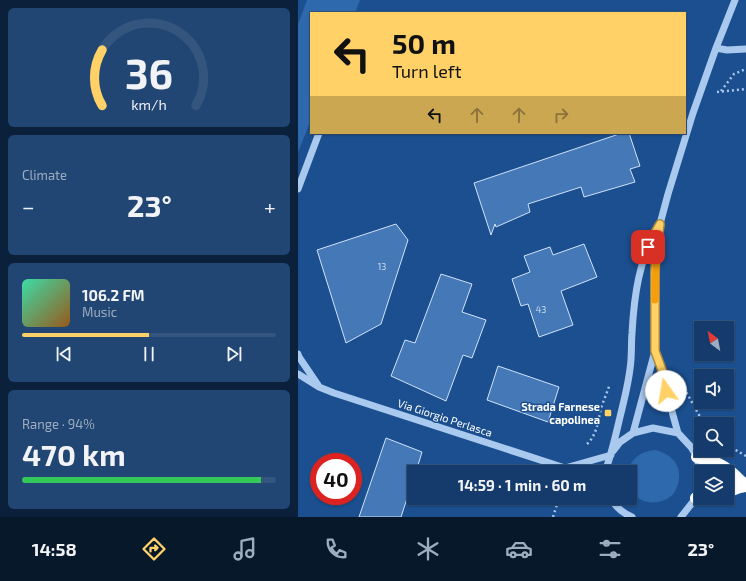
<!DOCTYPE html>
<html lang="en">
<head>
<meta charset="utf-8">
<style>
  :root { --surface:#143b6b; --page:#214673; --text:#f1f3f6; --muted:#9dadc1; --line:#33557e; --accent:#ffd166 }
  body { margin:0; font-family:"Exo 2",sans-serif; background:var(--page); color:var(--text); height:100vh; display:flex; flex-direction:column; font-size:15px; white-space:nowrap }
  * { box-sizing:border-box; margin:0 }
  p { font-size:13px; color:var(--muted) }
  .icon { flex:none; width:22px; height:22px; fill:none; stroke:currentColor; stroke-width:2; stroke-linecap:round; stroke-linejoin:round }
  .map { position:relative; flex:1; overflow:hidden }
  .side { display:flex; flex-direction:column; gap:8px; padding:8px; background:#0b203b; width:298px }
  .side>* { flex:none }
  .banner { position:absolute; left:12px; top:12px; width:376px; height:122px; border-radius:0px; box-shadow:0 1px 3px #0004,0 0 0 1px var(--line); background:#ffd166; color:#111; overflow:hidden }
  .needle { width:26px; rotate:328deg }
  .fabs { position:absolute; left:396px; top:321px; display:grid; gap:8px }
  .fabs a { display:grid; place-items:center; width:40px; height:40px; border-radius:0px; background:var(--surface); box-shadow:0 1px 3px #0004,0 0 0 1px var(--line); font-size:20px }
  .speed { position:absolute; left:12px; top:453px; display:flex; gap:8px; font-size:20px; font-weight:700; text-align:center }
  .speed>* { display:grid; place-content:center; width:52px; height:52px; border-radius:50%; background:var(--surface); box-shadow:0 1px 3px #0004,0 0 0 1px var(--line); line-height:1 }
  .speed .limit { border:6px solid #d22; background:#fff; color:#111 }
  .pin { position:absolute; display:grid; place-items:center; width:34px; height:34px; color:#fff; margin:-17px; border-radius:8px; box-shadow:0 2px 6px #0006 }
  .me { position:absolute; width:44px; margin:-22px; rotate:347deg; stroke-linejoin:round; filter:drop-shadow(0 0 3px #0008) }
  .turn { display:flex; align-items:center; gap:14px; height:84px; padding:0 16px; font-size:18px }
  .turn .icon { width:52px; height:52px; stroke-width:2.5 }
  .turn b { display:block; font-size:28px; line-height:34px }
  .lanes { display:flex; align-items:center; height:38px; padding:0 16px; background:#0003; justify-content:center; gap:20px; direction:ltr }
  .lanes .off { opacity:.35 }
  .big { font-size:30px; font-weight:700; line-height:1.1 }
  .side .card { flex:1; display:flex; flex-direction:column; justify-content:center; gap:6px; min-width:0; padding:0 14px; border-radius:6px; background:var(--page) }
  .side .dial { align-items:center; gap:0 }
  .dial svg { height:104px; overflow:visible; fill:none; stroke:var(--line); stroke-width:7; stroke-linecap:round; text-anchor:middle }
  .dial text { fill:var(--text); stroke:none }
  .song { display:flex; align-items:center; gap:12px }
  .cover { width:48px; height:48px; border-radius:6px; background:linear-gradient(135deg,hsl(160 70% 55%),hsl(30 70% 35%)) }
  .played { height:4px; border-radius:2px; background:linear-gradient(90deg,var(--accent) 50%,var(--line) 50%) }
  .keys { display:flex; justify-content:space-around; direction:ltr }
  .heat { display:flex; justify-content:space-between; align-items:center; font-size:22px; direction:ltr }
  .charge { height:6px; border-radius:3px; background:linear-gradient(90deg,#34c759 94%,var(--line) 0) }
  .trip { position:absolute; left:109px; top:465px; width:230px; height:40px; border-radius:0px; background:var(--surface); box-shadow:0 1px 3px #0004,0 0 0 1px var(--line); font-weight:700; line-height:40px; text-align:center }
  .tabs { display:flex; height:64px; justify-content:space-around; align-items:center; background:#08182b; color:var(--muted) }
  .tabs .icon { width:28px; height:28px }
  .tabs .current { color:var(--accent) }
  .tabs b { font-size:18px; color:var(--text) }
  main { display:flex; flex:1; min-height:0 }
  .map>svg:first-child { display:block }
</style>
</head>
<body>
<main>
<section class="side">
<div class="card dial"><svg viewBox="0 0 100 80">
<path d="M14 69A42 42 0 1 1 86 69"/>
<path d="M14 69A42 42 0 0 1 14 26" stroke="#ffd166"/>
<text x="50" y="56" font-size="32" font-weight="700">36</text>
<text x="50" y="72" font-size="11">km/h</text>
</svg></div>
<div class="card"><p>Climate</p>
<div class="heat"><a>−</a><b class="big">23°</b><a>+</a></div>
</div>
<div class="card">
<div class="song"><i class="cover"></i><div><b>106.2 FM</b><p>Music</p></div></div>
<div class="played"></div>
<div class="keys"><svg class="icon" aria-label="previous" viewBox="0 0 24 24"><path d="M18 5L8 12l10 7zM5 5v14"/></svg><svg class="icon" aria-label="pause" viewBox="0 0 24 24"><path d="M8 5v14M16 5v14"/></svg><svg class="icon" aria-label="next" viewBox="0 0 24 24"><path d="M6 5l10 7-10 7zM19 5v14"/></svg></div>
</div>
<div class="card"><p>Range · 94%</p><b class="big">470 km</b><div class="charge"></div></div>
</section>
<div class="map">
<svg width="448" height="517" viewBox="0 0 448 517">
  <rect width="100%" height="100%" fill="#1b4f8f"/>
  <path fill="#2e69ad" d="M 9,0 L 62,0 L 57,13 L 13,13 L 13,120 L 0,152 L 0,24 Z
    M 357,450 C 374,454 385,466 380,484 C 379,487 378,490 376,493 C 366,506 341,506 333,490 C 331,486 332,478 332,472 L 330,472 C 333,458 343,451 357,450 Z"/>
  <path fill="#4478b7" stroke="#cfe3fa" d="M 324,133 L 331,133 L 342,166 L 332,169 L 337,182 L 286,197 L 283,187 L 230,204 L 232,212 L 198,227 L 197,224 L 193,235 L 176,183 Z
    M 98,224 L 110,240 L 83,324 L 48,343 L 19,250 Z
    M 286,244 L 299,277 L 263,291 L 275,325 L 241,337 L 230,304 L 223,306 L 214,279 L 232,272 L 226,256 L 252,247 L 255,255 Z
    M 143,274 L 174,284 L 164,312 L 188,320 L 174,358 L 165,355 L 148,401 L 93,376 L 107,340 L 117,343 Z
    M 200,366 L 261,387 L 250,422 L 189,400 Z
    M 88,438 L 124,452 L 118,472 L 116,472 L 116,477 L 103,517 L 61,517 Z"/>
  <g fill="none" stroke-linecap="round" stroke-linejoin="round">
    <path stroke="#a9c9ee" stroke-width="2.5" stroke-dasharray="2 3" stroke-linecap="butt" d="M 423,91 L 436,74 L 448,69
      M 419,92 L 448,89
      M 386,388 L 401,415 L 410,424
      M 289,444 C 299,435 300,421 303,408 C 306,400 309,392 312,384
      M 429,445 L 448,456
      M 255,517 L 261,498"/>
    <path stroke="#a9c9ee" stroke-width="7" d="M 418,48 L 429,50 L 448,49
      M 0,189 L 21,133
      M 357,351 C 366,378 372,406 380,433
      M 0,354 L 1,357 L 20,385
      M 0,374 L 21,387 L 36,393 L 267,468 L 274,472
      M 335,433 L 357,351 L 357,270 L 358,254 L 362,224 L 370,194 L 395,113 L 418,48 L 437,0
      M 315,451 L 322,442 L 335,433 L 355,428 L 380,433 L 393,447 L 399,457 L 403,477 L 398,498 L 383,517
      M 267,468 L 313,455
      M 308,472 L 308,469 C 314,452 318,434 322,417 C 326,401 330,385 332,369 C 334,357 333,345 334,333 C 336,297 341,258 360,228
      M 313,498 C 317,507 325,513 334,517"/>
    <path stroke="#fff" stroke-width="12" d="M 399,457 C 411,459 425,465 434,473 C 439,477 442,482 448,485
      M 429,492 L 442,487 L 448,486
      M 398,498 L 403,497"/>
  </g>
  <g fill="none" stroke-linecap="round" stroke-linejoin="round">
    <g stroke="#a68842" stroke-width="10">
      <path id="route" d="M 350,247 L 355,236 L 362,224 L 358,254 L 357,270 L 357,351 L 364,370 L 368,391"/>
    </g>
    <use href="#route" stroke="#ffd166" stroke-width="7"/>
    <path stroke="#f59e0b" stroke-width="7" d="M 357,300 L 358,261"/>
  </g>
  <rect fill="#ffd166" stroke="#1b4f8f" stroke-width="1.5" x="306" y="409" width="8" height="8" rx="2"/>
  <g text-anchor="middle" stroke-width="3" stroke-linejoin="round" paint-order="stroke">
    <g font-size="9" fill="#d0dded">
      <text x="84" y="270">13</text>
      <text x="243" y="313">43</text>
    </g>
    <g font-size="11" font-weight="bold" fill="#fff" stroke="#1b4f8f" text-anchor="end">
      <text x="302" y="411">Strada Farnese<tspan x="302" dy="13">capolinea</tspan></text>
    </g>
    <g font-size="11" fill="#fff" stroke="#1b4f8f">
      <text transform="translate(147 418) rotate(18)" y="4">Via Giorgio Perlasca</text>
    </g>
  </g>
</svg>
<div class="fabs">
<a><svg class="needle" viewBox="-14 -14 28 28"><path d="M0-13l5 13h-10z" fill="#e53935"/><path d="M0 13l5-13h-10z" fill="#9dadc1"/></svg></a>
<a><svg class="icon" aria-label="sound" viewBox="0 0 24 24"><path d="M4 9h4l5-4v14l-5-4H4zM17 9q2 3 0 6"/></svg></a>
<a><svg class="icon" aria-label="search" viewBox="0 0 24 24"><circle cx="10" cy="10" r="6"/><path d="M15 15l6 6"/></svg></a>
<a><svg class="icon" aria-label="layers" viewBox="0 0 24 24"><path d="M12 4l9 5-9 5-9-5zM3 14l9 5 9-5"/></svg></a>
</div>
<div class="speed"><div class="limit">40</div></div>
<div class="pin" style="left:350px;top:247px;background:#d93025"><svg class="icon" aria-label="arrive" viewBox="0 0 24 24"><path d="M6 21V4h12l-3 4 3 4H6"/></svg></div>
<svg class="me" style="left:368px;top:391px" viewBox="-20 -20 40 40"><circle r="19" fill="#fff"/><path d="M0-13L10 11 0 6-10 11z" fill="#ffd166"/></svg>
<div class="trip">14:59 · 1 min · 60 m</div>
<div class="banner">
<div class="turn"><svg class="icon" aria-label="left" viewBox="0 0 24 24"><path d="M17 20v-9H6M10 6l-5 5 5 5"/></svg><div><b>50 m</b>Turn left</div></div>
<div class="lanes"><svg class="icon" aria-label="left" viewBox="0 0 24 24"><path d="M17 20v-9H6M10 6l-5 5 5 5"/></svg><svg class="icon off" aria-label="ahead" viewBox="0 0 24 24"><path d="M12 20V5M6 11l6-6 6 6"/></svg><svg class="icon off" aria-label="ahead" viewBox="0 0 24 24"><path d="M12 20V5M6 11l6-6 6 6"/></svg><svg class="icon off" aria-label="right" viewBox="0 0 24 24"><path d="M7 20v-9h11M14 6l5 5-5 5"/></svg></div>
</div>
</div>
</main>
<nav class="tabs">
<b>14:58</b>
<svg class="icon current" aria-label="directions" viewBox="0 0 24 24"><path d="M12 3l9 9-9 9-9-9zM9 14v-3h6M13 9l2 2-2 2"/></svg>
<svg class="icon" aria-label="music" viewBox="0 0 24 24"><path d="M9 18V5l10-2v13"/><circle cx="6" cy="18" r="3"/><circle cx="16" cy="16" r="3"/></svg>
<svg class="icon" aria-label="phone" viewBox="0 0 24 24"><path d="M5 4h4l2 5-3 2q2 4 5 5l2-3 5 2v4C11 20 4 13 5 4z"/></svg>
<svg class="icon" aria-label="climate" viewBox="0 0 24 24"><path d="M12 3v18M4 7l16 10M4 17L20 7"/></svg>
<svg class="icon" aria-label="car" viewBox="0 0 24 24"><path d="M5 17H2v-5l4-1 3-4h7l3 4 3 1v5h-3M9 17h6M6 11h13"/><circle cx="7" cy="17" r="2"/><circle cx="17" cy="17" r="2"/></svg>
<svg class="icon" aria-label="filters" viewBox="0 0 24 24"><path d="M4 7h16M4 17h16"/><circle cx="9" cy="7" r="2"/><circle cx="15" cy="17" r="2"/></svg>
<b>23°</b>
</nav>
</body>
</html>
